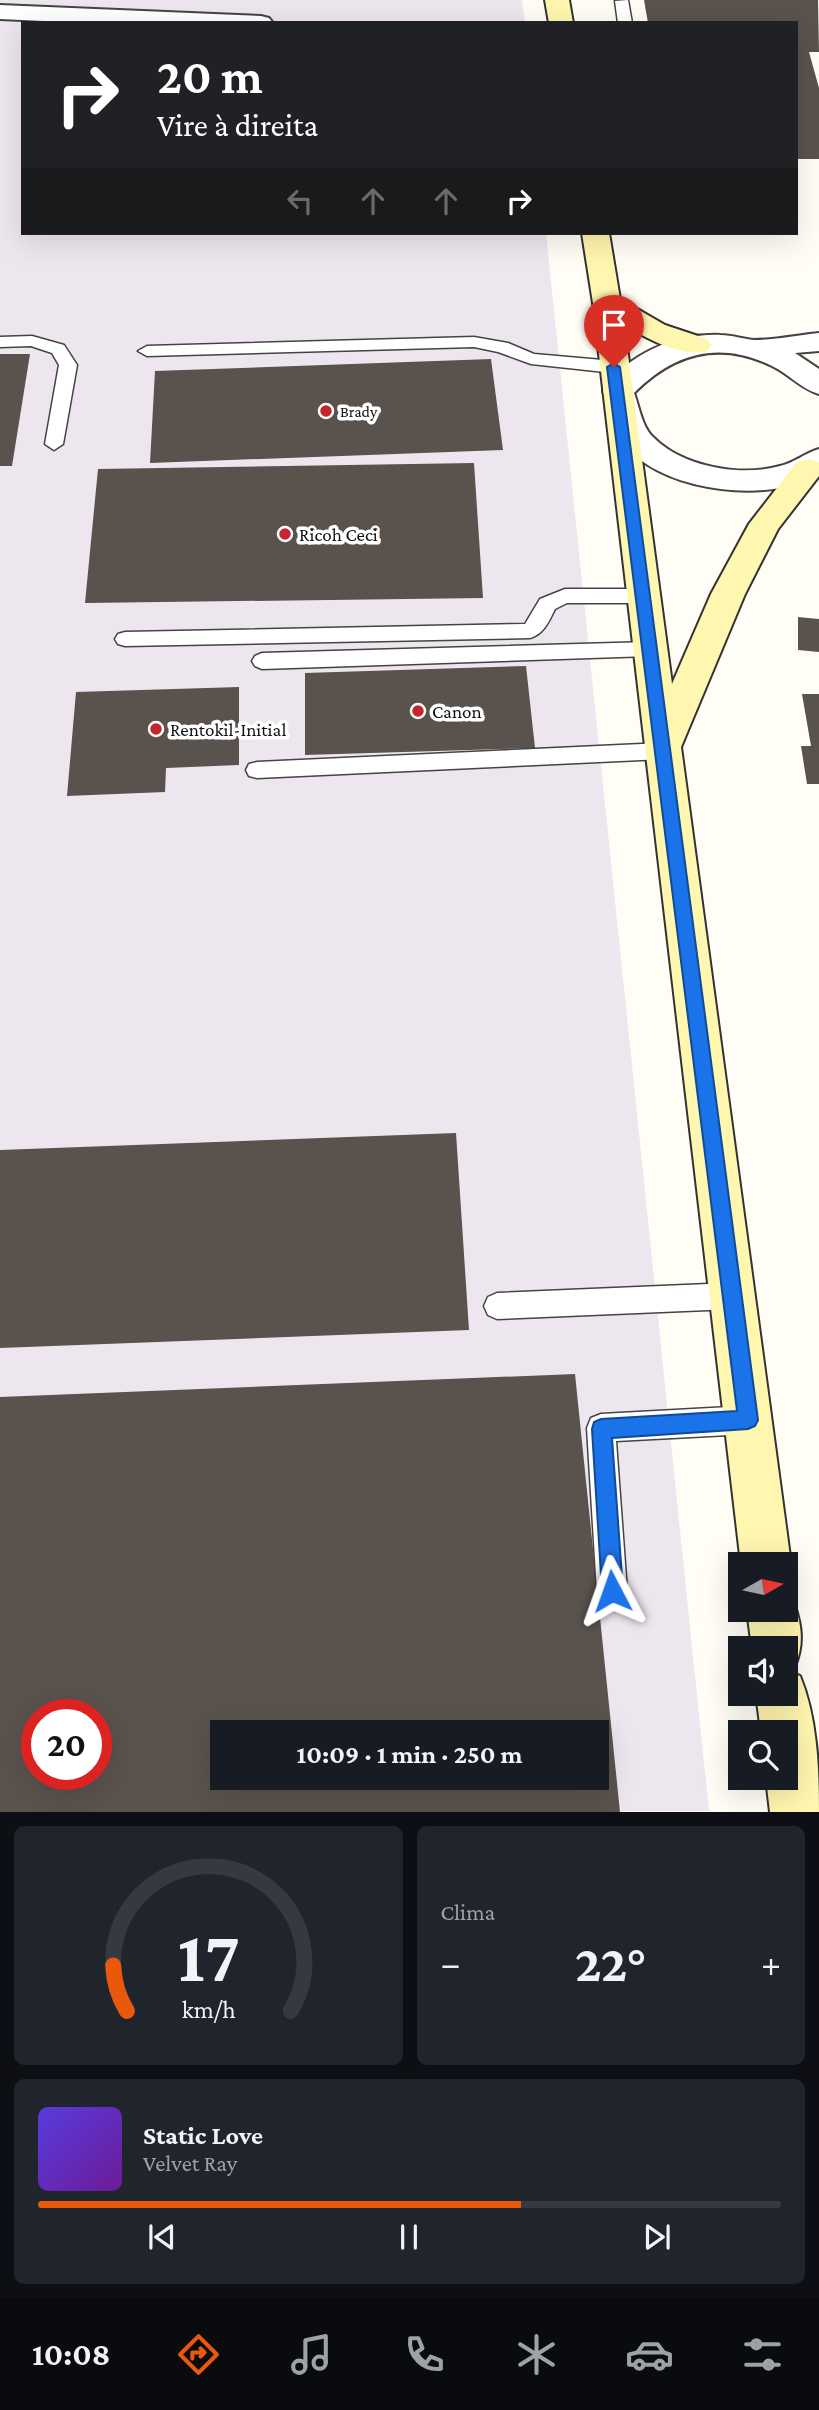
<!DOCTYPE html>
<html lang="pt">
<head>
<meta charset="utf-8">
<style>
  :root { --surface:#171b24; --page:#20242c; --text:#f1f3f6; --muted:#9ea1a6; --line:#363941; --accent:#ea580c }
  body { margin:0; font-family:"Crimson Pro",serif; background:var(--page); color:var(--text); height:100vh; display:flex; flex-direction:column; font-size:26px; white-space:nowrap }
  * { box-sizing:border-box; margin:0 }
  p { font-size:23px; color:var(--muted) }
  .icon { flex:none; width:38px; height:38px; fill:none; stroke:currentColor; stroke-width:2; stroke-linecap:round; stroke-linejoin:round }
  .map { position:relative; height:1812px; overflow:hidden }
  .details { display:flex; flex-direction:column; gap:14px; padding:14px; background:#0d0f14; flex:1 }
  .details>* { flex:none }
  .guide { position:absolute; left:21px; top:21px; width:777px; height:214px; border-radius:0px; box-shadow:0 7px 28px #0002; background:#202124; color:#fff; overflow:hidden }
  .needle { width:46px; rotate:81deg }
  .controls { position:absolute; left:728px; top:1552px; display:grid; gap:14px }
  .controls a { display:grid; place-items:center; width:70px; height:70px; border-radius:0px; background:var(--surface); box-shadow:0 7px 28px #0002; font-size:35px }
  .speed { position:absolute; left:21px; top:1699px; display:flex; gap:14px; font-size:35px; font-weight:700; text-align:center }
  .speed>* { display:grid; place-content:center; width:91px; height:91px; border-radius:50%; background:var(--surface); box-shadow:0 7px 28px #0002; line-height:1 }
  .speed .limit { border:10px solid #d22; background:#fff; color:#111 }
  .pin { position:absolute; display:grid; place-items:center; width:60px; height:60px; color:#fff; margin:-72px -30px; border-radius:50% 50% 50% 0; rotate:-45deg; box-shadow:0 0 7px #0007 }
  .pin .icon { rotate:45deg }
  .me { position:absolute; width:77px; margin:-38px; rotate:356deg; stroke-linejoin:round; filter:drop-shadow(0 0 5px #0008) }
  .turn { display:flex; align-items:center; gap:24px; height:147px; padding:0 21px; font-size:32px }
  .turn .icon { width:91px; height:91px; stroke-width:2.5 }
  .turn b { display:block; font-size:49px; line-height:60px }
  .lanes { display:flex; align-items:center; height:66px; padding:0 21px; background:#0003; justify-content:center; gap:35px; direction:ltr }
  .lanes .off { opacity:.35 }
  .big { font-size:52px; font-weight:700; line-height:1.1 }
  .details .card { flex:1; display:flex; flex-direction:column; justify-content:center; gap:10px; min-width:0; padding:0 24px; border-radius:10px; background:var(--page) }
  .details .dial { align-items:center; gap:0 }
  .dial svg { height:182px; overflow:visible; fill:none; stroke:var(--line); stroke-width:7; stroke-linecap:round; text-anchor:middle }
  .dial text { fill:var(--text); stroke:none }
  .song { display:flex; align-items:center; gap:21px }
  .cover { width:84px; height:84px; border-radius:10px; background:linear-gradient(135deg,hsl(250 70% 55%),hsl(280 70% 35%)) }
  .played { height:7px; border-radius:4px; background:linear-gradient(90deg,var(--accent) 65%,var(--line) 65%) }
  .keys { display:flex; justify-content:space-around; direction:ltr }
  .heat { display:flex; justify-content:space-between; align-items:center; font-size:38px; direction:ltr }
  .details .tiles { flex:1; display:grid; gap:14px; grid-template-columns:1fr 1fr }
  .card:last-child { grid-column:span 2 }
  .trip { position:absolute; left:210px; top:1720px; width:399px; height:70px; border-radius:0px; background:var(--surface); box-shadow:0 7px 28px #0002; font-weight:700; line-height:70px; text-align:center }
  .dock { display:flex; height:112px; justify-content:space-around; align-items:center; background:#090b0e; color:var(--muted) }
  .dock .icon { width:49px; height:49px }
  .dock .current { color:var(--accent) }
  .dock b { font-size:32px; color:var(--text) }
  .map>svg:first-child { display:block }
</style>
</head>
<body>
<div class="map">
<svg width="819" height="1812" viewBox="0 0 819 1812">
  <rect width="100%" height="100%" fill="#fffdf5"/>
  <path fill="#eee6ef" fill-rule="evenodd" d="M 0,0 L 522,0 L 525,23 L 23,23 L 23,233 L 546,233 L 709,1811 L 0,1812 ZM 37,1715 L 96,1715 L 96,1774 L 37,1774 ZM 222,1732 L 597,1732 L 597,1778 L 222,1778 Z"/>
  <path fill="#5a524d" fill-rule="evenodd" d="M 644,0 L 818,0 L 819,52 L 809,52 L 819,88 L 819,159 L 796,159 L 796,23 L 648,23 Z
    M 0,354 L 30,354 L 12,466 L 0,466 Z
    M 491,359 L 503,450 L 150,463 L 155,371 Z
    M 474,463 L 483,598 L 85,603 L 98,469 Z
    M 798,617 L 819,619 L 819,652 L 798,650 Z
    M 526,666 L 535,748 L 305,755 L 305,673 Z
    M 239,687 L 239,765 L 166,768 L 165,792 L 67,796 L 76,692 Z
    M 802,694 L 819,694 L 819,784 L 807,784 L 801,746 L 811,746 Z
    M 456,1133 L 469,1330 L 0,1348 L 0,1150 Z
    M 575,1374 L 620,1812 L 0,1812 L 0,1397 ZM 37,1715 L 96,1715 L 96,1774 L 37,1774 ZM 222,1732 L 597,1732 L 597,1778 L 222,1778 Z"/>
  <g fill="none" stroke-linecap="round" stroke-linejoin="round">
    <g stroke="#444" stroke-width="3">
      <path id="lane" d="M 615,1 L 628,0 L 632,23 L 618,23 Z
        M 32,336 L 64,345 L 77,365 L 63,444 L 54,450 L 45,444 L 59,365 L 52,353 L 31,346 L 0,347 L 0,337 Z
        M 474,337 L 508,343 L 534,354 L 614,361 L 623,367 L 614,373 L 531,364 L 498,352 L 474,347 L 147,356 L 138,351 L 147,346 Z
        M 565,589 L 644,589 L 651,591 L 654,596 L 651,601 L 644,603 L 567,603 L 555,609 C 549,621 544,634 530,638 L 125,646 L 118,644 L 115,639 L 118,634 L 125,632 L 525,624 L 540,599 Z
        M 650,642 L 657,644 L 660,649 L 657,654 L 650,656 L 262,669 L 255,666 L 252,661 L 255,656 L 262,653 Z
        M 663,743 L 671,745 L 674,751 L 671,757 L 663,759 L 257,778 L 249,776 L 246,770 L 249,764 L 257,762 Z
        M 732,1283 L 741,1287 L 745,1296 L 741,1305 L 732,1309 L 497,1319 L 488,1315 L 484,1306 L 488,1297 L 497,1293 Z
        M 748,1406 L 758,1410 L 762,1420 L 758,1430 L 748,1434 L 616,1441 L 627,1591 L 622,1601 L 612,1606 L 602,1601 L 597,1591 L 587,1428 L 591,1418 L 601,1414 Z"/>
    </g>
    <g stroke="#444" stroke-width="4">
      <path id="street" d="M 0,5 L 261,16 L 269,18 L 273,23 L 87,23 L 0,19 Z
        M 819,333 L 819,351 L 795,353 L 819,369 L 819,394 C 801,389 789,374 772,366 C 719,340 674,353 634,393 C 639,406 642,427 653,437 C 682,467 741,477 780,466 C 794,463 805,453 819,449 L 819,474 C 773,504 667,492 630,450 C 615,435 610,411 603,391 C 628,353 677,333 721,335 C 732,335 743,339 754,340 C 775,340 798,335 819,333 Z"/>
    </g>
    <g stroke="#333" stroke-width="4">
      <path id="secondary" d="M 545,0 L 569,0 L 573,23 L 549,23 Z
        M 582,233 L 609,233 L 620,299 L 665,325 L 707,339 L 712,345 L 707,351 C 682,358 646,338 624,325 L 672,684 L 711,594 L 749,524 L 797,462 L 808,459 L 819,462 L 819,476 L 778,529 L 745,594 L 681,747 L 791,1564 L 786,1576 L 786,1564 L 741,1564 L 593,303 Z
        M 786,1591 L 790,1592 C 800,1618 806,1640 795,1666 L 786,1670 L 800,1676 C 817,1717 819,1767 819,1812 L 770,1812 L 766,1778 L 786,1778 L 786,1732 L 761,1732 L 756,1694 L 786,1694 L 786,1648 L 752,1648 L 747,1610 L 786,1610 Z"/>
    </g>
    <use href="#lane" fill="#fff" fill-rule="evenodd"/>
    <use href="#street" fill="#fff" fill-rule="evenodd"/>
    <use href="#secondary" fill="#fff6b0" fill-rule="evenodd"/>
  </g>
  <path fill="#1a73e8" stroke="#114b97" stroke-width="2" d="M 614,363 L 620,367 L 758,1420 L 755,1426 L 748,1429 L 612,1438 L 623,1591 L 620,1598 L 612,1601 L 605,1598 L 602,1591 L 592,1429 L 594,1422 L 601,1419 L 737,1411 L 607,367 Z"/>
  <g fill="#c4262e" stroke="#fff" stroke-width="2.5">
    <circle cx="326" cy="411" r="7"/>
    <circle cx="285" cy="534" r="7"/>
    <circle cx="418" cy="711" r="7"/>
    <circle cx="156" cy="729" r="7"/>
  </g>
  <g text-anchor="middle" stroke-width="7" stroke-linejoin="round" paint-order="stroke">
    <g font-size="16" fill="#111" stroke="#fff" text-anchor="start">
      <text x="340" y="417">Brady</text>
    </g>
    <g font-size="19" fill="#111" stroke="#fff" text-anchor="start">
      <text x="299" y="541">Ricoh Ceci</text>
      <text x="432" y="718">Canon</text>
      <text x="170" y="736">Rentokil-Initial</text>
    </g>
  </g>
</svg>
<div class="controls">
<a><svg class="needle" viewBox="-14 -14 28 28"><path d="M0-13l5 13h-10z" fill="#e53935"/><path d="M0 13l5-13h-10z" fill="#9ea1a6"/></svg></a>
<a><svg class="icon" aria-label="sound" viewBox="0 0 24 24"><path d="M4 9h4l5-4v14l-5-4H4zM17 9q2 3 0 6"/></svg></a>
<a><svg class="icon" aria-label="search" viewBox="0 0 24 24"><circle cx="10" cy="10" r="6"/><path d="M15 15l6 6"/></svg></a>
</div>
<div class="speed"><div class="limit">20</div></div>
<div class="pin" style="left:614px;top:367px;background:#d93025"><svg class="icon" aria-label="arrive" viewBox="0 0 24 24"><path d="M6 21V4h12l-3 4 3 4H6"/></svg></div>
<svg class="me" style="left:612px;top:1591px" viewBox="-20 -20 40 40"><path d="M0-17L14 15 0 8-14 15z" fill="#1a73e8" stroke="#fff" stroke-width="4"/></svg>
<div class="trip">10:09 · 1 min · 250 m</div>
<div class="guide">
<div class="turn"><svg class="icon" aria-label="right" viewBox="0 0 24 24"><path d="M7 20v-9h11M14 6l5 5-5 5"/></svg><div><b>20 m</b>Vire à direita</div></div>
<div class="lanes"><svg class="icon off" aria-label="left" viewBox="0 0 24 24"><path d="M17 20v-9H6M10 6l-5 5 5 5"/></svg><svg class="icon off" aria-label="ahead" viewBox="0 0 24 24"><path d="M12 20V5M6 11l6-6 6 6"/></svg><svg class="icon off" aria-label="ahead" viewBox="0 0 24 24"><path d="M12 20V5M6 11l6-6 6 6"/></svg><svg class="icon" aria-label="right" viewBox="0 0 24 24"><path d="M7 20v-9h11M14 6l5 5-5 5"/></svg></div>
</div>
</div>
<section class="details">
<div class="tiles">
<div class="card dial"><svg viewBox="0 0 100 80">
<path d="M14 69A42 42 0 1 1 86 69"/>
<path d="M14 69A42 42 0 0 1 8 49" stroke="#ea580c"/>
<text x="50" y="56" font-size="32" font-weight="700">17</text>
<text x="50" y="72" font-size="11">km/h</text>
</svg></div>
<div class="card"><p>Clima</p>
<div class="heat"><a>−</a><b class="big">22°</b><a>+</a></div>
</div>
<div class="card">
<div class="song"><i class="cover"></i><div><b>Static Love</b><p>Velvet Ray</p></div></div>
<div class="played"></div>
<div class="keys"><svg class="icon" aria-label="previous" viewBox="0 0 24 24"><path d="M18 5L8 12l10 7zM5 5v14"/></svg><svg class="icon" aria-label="pause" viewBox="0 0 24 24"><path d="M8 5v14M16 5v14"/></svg><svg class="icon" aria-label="next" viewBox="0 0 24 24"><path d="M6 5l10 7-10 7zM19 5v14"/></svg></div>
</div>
</div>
</section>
<nav class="dock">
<b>10:08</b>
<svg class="icon current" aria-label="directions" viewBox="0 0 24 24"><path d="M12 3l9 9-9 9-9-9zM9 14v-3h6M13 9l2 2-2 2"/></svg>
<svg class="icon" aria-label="music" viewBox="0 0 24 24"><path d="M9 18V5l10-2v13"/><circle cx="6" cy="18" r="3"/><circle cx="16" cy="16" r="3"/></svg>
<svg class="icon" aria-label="phone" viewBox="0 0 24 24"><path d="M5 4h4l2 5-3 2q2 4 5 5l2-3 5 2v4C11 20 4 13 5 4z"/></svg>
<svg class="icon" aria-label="climate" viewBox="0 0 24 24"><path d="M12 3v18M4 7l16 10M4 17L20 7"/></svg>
<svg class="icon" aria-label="car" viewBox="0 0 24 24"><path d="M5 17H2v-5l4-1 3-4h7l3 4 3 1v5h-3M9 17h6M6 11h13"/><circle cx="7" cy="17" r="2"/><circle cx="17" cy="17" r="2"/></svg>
<svg class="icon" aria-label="filters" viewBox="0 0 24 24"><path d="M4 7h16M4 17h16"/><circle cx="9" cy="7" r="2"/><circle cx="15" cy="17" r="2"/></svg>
</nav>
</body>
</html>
